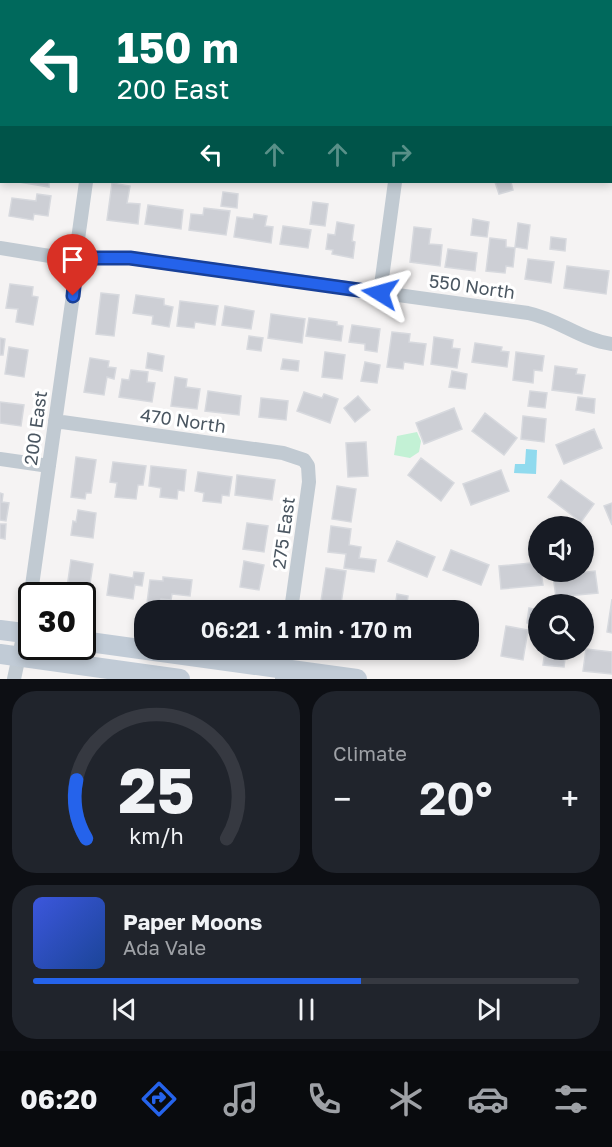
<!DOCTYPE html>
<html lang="en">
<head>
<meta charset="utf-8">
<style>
  :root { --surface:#171b24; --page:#20242c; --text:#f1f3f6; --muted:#9ea1a6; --line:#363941; --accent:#2563eb }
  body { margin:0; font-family:"Golos Text",sans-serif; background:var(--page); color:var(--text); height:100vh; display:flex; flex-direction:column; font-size:22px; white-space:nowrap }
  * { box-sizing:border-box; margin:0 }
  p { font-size:20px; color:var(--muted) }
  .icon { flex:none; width:33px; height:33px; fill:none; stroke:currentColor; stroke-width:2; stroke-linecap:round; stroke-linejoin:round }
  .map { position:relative; height:679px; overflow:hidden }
  .sheet { display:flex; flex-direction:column; gap:12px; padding:12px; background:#0d0f14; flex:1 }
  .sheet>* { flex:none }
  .guide { position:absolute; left:0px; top:0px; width:612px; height:183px; box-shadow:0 3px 9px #0003; background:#00695c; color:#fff; overflow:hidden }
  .fabs { position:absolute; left:528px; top:516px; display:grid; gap:12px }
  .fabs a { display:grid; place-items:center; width:66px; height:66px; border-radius:50%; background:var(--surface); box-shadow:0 3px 9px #0003; font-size:30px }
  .speed { position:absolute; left:18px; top:582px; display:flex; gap:12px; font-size:30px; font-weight:700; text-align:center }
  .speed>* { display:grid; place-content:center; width:78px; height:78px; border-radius:50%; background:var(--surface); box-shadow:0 3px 9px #0003; line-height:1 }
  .speed .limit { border:3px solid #111; border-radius:9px; background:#fff; color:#111 }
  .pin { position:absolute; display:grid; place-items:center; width:51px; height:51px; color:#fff; margin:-62px -26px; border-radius:50% 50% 50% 0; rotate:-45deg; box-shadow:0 0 6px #0007 }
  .pin .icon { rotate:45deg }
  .me { position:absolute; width:66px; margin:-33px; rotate:278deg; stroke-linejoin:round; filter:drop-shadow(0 0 4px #0008) }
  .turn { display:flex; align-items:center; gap:21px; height:126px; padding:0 18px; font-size:27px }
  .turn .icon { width:78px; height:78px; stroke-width:2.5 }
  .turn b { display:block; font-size:42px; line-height:51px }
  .lanes { display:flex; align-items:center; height:57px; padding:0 18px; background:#0003; justify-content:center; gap:30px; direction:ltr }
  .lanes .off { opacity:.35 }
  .big { font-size:45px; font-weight:600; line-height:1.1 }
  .sheet .widget { flex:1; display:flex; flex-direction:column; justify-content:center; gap:9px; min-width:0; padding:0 21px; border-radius:24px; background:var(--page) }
  .sheet .dial { align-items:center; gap:0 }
  .dial svg { height:156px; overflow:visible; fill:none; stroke:var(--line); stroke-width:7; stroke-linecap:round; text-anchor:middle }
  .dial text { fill:var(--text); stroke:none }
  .song { display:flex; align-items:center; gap:18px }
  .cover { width:72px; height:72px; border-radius:9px; background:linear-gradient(135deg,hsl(230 70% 55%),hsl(220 70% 35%)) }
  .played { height:6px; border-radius:3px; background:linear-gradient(90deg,var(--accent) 60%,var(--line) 60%) }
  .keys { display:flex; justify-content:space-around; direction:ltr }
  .heat { display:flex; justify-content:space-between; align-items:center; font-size:33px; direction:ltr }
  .sheet .tiles { flex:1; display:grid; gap:12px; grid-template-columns:1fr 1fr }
  .widget:last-child { grid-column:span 2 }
  .trip { position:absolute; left:134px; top:600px; width:345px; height:60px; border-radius:24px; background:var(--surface); box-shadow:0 3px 9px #0003; font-weight:600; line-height:60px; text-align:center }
  .dock { display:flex; height:96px; justify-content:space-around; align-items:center; background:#090b0e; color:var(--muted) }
  .dock .icon { width:42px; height:42px }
  .dock .selected { color:var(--accent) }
  .dock b { font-size:27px; color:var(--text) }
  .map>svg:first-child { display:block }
</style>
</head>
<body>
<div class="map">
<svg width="612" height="679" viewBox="0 0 612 679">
  <rect width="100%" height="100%" fill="#f5f3f3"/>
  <path fill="#fdf9ef" d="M 548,0 L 612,0 L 612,50 L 610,2 L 547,1 Z"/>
  <path fill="#c3f1d5" d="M 417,432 L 421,441 L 419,452 L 410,458 L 394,455 L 397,436 Z"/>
  <path fill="#90daee" d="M 526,449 L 537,450 L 536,474 L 514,473 L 515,464 L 525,464 Z"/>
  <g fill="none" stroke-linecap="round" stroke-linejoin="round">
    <path stroke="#90daee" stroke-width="4" d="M 533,0 L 535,2
      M 610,58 L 612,59"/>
  </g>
  <path fill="#cdcfd5" stroke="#d7d9de" stroke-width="1.5" d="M 63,0 L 87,0 L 63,2 Z
    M 19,182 L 49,182 L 49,187 Z
    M 495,182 L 511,182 L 513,190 L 499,194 Z
    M 112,183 L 130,186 L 127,203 L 140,204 L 138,224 L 107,220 Z
    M 223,192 L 238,194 L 237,208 L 221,206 Z
    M 37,194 L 51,196 L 48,216 L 34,214 L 33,220 L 9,216 L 12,198 L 36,201 Z
    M 313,202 L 328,204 L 325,226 L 310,224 Z
    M 148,205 L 183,210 L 181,229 L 145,224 Z
    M 204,208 L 230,211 L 226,235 L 189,230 L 191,214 L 203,215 Z
    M 254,214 L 267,216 L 265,226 L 273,227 L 271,243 L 234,237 L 237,217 L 253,219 Z
    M 473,219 L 489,222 L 487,237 L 471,235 Z
    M 337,222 L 354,225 L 352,241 L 355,242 L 353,258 L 332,254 L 333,250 L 326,249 L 328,234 L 335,235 Z
    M 518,223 L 530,225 L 527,249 L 515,247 Z
    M 283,226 L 311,230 L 308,248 L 280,244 Z
    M 414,227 L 431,229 L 429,244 L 442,245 L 440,266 L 410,262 Z
    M 551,237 L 566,239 L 565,251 L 550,249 Z
    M 490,238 L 506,240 L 506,247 L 515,248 L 513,267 L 506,266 L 505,273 L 486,271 Z
    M 448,249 L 477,253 L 475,271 L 445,267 Z
    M 528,259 L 554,262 L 551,283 L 525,279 Z
    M 567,266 L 609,271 L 606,294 L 564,288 Z
    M 10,284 L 33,287 L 32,296 L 38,297 L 33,325 L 16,322 L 18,309 L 6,308 Z
    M 101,293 L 119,295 L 114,336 L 96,334 Z
    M 136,295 L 164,299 L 164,305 L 173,307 L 169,327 L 152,324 L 153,316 L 133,313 Z
    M 180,301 L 218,306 L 215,325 L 195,322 L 194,328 L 177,326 Z
    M 225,306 L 254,311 L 251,329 L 222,325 Z
    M 271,314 L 305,319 L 302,343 L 268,338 Z
    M 309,318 L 337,322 L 337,325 L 343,326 L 341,341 L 306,336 Z
    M 352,325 L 380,329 L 377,352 L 365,350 L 365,344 L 349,342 Z
    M 392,332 L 410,334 L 409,342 L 426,344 L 423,365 L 404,362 L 403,369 L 387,367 Z
    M 249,336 L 263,338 L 261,351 L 247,349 Z
    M 434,337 L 453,340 L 452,348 L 460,349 L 457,368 L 431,364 Z
    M 0,338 L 5,339 L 3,355 L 0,355 Z
    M 475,343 L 502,347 L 501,351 L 509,352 L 507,367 L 472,362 Z
    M 9,347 L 28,350 L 24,377 L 5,374 Z
    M 325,352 L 345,355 L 342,379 L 322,377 Z
    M 516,352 L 544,356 L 542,371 L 534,370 L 533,383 L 513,380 Z
    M 148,353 L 164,356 L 162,371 L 146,368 Z
    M 90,358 L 109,361 L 108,367 L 116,368 L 114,379 L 107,377 L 104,395 L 84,392 Z
    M 283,359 L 299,361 L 298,371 L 281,369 Z
    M 365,362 L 380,365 L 377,383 L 361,381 Z
    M 555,366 L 577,369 L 576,374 L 585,375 L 582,394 L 552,390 Z
    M 131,370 L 148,372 L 147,382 L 155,383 L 152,402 L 119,397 L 122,379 L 129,380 Z
    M 452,371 L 467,374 L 465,389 L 449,387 Z
    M 175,377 L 187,379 L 186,387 L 200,389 L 197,409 L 171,406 Z
    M 208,391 L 241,396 L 239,415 L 205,411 Z
    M 530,391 L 547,393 L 545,408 L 528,406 Z
    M 304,392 L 322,398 L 324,394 L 338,399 L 330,423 L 297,411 Z
    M 358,396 L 370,410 L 355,422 L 344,408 Z
    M 578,397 L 595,399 L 594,413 L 576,410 Z
    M 261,398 L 288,401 L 286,420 L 259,417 Z
    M 0,402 L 24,405 L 21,426 L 0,423 Z
    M 454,408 L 462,429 L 424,444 L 416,423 Z
    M 485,413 L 517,438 L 504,455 L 472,431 Z
    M 523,416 L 546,419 L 544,442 L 521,439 Z
    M 594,429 L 602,448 L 564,464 L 556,445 Z
    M 366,442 L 368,476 L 348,477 L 346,443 Z
    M 76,457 L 96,460 L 91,493 L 86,493 L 85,499 L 71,497 Z
    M 421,458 L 454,483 L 441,501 L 408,475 Z
    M 113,462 L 146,466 L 143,485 L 138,485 L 136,499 L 115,497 L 117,483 L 110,482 Z
    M 151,466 L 186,470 L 184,491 L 178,490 L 177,499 L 160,497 L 161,488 L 149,486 Z
    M 501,470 L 509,491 L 471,505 L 463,484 Z
    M 198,472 L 232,477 L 229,496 L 222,495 L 221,503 L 203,501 L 204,493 L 195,491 Z
    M 237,475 L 275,480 L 272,500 L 235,495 Z
    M 561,480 L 594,504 L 581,522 L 548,497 Z
    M 337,486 L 356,489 L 351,522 L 332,519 Z
    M 0,493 L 3,494 L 2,502 L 9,503 L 6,521 L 0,520 Z
    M 612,503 L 612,525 L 604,506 Z
    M 78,510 L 96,513 L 93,538 L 71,535 L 73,521 L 76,522 Z
    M 247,523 L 268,526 L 264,552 L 243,549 Z
    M 0,524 L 6,524 L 5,539 L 0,538 Z
    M 331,526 L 351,529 L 349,545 L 361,547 L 359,558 L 376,560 L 374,572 L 344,568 L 346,554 L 328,552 Z
    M 397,541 L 435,557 L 427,577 L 388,561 Z
    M 451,550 L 489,565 L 481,585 L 443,570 Z
    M 71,560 L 93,564 L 88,597 L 66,594 Z
    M 244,561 L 264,565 L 259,590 L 240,587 Z
    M 531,563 L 538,563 L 538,572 L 541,572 L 543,585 L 501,589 L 499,566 Z
    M 326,568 L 346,571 L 341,604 L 321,601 Z
    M 595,571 L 598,593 L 556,597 L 553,576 Z
    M 134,572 L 144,573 L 142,586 L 135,585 L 133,599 L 107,595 L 110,574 L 133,578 Z
    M 163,577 L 192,580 L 190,596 L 172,594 L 171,600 L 161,599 L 161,604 L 147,603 L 150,580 L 163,581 Z
    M 397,594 L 408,596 L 406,610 L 395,608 Z
    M 612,599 L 612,633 L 607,632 Z
    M 213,604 L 255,609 L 255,610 L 212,610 Z
    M 529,608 L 538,610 L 538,625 L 527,623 Z
    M 506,626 L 528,630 L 523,660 L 501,656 Z
    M 586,649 L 612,652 L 612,674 L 583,671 Z
    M 545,650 L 566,650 L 564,667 L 543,665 Z"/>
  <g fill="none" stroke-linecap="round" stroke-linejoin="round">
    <path stroke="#c1cad2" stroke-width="14" d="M 111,2 L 111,0
      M 420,2 L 421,0
      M 0,37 L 2,37
      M 0,248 L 62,258 L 130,258 L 528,313 C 558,319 581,340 612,344
      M 380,293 L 395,182
      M 55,421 L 283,453 L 304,460 L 308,466 L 309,482 L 291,610
      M 0,459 L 49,466
      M 14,679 L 28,614 L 76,274 L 78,239 L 86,182
      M 282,679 L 286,650"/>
    <path stroke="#c1cbd6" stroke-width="20" d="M 0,630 L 32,634
      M 82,641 L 357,679
      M 0,654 L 180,679"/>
  </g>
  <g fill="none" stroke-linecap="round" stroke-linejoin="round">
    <g stroke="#184099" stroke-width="15">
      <path id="route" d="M 73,296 L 77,258 L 130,258 L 380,293"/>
    </g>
    <use href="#route" stroke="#2563eb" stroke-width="10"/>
  </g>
  <g text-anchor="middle" stroke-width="6" stroke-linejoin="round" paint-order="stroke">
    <g font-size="18" fill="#4a5661" stroke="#fff">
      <text transform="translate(472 287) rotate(8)" y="6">550 North</text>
      <text transform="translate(183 421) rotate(8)" y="6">470 North</text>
      <text transform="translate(36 428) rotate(-82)" y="6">200 East</text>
      <text transform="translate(284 533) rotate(-82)" y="6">275 East</text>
    </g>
  </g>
</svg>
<div class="fabs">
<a><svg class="icon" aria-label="sound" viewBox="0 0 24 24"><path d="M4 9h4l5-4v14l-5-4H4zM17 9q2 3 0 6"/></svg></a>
<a><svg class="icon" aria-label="search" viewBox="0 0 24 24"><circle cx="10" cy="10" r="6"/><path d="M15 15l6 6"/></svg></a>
</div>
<div class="speed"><div class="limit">30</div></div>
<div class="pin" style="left:73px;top:296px;background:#d93025"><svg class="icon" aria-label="arrive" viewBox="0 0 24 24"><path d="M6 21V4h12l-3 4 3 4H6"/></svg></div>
<svg class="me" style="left:380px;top:293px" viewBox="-20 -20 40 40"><path d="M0-17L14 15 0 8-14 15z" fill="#2563eb" stroke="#fff" stroke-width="4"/></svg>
<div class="trip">06:21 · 1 min · 170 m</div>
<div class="guide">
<div class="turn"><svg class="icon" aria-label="left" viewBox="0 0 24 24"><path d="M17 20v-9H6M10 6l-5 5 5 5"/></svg><div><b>150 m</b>200 East</div></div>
<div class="lanes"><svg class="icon" aria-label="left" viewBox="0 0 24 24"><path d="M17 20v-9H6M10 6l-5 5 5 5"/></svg><svg class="icon off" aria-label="ahead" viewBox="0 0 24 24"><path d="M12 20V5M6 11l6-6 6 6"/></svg><svg class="icon off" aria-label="ahead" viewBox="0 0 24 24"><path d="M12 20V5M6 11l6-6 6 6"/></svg><svg class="icon off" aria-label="right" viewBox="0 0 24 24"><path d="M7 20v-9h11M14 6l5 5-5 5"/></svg></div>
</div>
</div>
<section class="sheet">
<div class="tiles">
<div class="widget dial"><svg viewBox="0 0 100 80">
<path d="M14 69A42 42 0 1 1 86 69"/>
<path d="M14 69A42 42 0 0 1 9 39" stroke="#2563eb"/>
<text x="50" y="56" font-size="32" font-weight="700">25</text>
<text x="50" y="72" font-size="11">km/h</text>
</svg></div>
<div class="widget"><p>Climate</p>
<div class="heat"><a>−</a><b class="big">20°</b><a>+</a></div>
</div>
<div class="widget">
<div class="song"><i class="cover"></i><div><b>Paper Moons</b><p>Ada Vale</p></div></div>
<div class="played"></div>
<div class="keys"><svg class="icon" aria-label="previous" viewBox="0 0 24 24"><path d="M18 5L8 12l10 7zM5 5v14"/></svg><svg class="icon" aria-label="pause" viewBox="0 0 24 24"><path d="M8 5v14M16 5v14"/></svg><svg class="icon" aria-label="next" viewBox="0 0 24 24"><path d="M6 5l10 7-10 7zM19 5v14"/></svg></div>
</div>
</div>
</section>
<nav class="dock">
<b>06:20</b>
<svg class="icon selected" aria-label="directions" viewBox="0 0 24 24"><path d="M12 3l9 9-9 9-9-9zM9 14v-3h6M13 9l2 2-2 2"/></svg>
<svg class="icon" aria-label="music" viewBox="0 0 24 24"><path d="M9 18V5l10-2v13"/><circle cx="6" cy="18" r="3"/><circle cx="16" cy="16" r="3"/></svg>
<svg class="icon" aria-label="phone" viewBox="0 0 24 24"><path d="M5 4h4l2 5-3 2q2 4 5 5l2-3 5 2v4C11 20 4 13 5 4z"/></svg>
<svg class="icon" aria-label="climate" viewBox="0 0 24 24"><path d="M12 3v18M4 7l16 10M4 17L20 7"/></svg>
<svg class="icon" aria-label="car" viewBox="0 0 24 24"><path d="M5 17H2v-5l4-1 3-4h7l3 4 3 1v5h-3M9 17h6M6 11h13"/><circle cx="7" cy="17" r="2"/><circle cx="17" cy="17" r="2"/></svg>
<svg class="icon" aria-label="filters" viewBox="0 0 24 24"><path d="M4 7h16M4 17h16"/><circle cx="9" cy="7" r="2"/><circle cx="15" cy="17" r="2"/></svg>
</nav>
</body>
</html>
